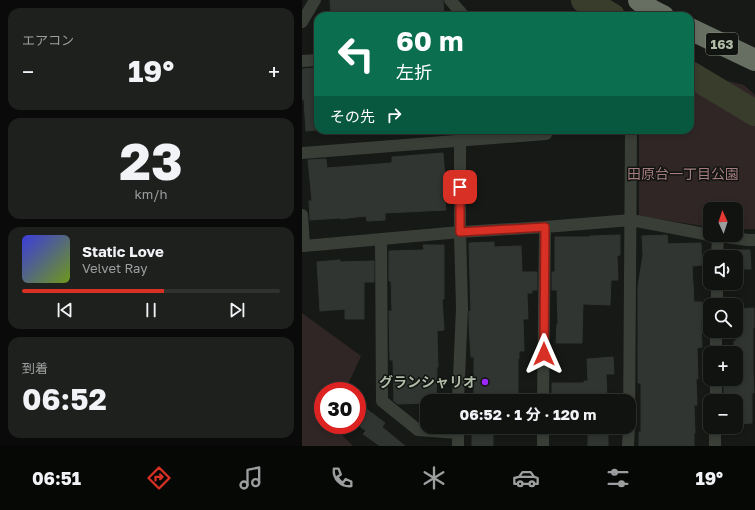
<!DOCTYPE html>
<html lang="ja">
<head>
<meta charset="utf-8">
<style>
  :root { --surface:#101310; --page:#1e201e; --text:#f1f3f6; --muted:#9c9e9f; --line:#303230; --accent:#d93025 }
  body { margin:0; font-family:"Golos Text","Noto Sans JP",sans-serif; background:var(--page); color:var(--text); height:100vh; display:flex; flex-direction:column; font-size:15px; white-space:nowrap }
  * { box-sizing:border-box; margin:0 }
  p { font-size:13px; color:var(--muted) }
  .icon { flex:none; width:22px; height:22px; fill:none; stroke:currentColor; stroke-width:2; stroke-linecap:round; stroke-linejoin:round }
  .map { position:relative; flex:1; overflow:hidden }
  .panel { display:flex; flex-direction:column; gap:8px; padding:8px; background:#090a09; width:302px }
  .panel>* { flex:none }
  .guide { position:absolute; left:12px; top:12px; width:380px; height:122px; border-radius:12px; box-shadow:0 2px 6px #0003,0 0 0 1px var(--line); background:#0b6e4f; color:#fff; overflow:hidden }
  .needle { width:26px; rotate:357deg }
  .buttons { position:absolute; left:401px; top:202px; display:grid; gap:8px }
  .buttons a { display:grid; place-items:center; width:40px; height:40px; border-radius:8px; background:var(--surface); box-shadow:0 2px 6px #0003,0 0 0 1px var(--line); font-size:20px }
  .speed { position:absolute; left:12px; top:382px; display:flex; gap:8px; font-size:20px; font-weight:700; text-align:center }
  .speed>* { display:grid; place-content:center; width:52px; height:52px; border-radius:50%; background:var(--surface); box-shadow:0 2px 6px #0003,0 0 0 1px var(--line); line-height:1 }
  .speed .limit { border:6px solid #d22; background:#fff; color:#111 }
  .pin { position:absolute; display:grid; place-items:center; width:34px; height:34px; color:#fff; margin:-17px; border-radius:8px; box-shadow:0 2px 6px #0006 }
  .me { position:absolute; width:44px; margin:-22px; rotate:0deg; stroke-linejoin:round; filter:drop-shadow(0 0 3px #0008) }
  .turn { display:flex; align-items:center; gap:14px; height:84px; padding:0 16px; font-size:18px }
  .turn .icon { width:52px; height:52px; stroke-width:2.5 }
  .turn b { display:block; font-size:28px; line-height:34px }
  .then { display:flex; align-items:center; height:38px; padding:0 16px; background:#0003; gap:8px; font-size:15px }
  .big { font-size:30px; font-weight:700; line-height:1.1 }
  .panel .widget { flex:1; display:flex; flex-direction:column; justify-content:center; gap:6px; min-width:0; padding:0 14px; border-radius:12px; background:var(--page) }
  .panel .dial { align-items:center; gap:0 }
  .dial b { font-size:52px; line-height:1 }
  .song { display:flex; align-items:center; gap:12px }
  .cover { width:48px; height:48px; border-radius:6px; background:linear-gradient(135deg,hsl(240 70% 55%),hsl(80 70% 35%)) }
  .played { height:4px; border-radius:2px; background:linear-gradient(90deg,var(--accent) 55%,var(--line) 55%) }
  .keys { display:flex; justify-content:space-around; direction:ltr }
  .heat { display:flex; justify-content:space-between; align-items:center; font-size:22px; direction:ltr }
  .trip { position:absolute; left:118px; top:394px; width:216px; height:40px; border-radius:12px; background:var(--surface); box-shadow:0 2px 6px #0003,0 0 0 1px var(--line); font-weight:700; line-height:40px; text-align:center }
  .menu { display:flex; height:64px; justify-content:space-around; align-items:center; background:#060806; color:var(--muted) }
  .menu .icon { width:28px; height:28px }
  .menu .on { color:var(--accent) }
  .menu b { font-size:18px; color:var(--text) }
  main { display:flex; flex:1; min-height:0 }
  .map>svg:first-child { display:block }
</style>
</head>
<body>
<main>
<section class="panel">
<div class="widget"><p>エアコン</p>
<div class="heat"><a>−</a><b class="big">19°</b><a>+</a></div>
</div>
<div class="widget dial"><b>23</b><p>km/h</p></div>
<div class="widget">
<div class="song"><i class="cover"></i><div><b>Static Love</b><p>Velvet Ray</p></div></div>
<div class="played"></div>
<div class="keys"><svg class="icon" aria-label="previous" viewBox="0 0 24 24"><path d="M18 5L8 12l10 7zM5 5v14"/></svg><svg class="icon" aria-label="pause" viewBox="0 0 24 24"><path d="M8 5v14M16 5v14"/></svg><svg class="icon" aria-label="next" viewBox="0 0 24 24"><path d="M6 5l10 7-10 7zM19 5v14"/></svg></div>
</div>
<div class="widget"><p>到着</p><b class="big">06:52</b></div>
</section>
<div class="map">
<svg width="453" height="446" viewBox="0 0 453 446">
  <rect width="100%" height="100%" fill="#161916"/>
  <path fill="#312626" d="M 400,75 L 442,85 L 453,95 L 453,229 L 434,229 L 434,209 L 408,209 L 408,227 L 337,216 L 337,130 L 388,130 L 388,78 Z
    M 0,313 L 59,356 L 43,391 L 21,391 L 21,425 L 30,425 L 51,446 L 0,446 Z"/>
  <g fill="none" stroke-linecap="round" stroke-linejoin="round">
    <path stroke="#383e2b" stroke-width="26" d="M 282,0 L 310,16
      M 388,74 L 453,113"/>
  </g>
  <path fill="#313531" stroke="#313530" d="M 28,0 L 141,0 L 142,16 L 29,16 Z
    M 15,68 L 16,85 L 16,130 L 4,131 L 2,99 L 0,100 L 0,69 Z
    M 141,153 L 143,178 L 141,178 L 144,210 L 83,213 L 83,220 L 65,221 L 64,216 L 38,219 L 38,218 L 8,220 L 7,201 L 10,201 L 6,160 L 24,159 L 25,168 L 90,163 L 90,157 Z
    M 318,235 L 318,255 L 315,256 L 316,280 L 309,280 L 308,305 L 281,304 L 280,343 L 254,343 L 255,324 L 256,324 L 255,290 L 250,290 L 250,272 L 253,272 L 253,237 L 288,237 L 288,236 Z
    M 365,235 L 366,244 L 399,243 L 400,265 L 390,266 L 392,302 L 400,302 L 400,321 L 399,321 L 400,347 L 395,348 L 396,379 L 394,379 L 395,405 L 392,405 L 393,433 L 392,433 L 392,446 L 337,446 L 337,432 L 339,432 L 339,383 L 336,383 L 336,286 L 341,255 L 340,236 Z
    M 192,242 L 192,247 L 219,246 L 220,272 L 235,272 L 235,290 L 230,290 L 230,293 L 225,293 L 226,319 L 221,319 L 222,351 L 217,351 L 217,359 L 216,359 L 216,401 L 172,401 L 172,357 L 169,357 L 167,324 L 167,311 L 169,311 L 168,279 L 167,243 Z
    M 121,245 L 142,245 L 142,299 L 140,299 L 142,330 L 135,331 L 136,367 L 135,367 L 134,401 L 125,401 L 125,403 L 96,404 L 92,401 L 91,360 L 88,360 L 87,311 L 90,311 L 89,281 L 87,281 L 87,251 L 122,250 Z
    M 434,250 L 448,250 L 449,269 L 434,269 Z
    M 38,260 L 38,262 L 72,261 L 72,282 L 62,282 L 62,319 L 43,319 L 43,309 L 18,311 L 15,262 Z
    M 452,308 L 452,328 L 451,328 L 451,372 L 452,393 L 450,393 L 450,423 L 434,424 L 434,394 L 422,394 L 422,379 L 434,379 L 434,353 L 432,353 L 432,341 L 434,341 L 434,309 Z
    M 311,357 L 312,374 L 304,374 L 305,398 L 280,399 L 280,401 L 250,401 L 250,383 L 282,383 L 282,381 L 286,381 L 285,359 Z
    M 62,407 L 83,423 L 80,427 L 103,446 L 78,446 L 61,434 L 64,431 L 55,424 L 55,416 Z
    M 170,431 L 191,431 L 191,446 L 170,446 Z
    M 286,433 L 306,433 L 306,446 L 286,446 Z"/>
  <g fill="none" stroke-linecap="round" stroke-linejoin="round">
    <path stroke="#393e37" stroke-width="12" d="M 148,0 L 162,16
      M 0,22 L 13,0
      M 0,61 L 16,60
      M 0,153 L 244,134 L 245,130
      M 0,215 L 2,246 L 158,232 L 243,227 L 329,220 L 408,235
      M 410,235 L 446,240 L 453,240
      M 79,239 L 80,401 L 116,430 L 156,433
      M 415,257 L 416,236
      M 415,305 L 415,283
      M 414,353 L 414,331
      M 156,401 L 160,308 L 158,232 L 158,141
      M 241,401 L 243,227
      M 414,401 L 414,379
      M 156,427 L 156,446
      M 241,446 L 241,427
      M 326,446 L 327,427 L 329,130
      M 413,446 L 413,427"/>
    <path stroke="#676f62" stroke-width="22" d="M 337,0 L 349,10 L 361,16
      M 388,29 L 453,60"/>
  </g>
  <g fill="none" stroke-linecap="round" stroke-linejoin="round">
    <g stroke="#8d1f18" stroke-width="10">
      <path id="route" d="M 158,187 L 158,232 L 243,227 L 242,354"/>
    </g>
    <use href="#route" stroke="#d93025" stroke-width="7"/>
  </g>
  <circle fill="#9d28ff" stroke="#111411" stroke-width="1.5" cx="183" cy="382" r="4"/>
  <g text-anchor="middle" stroke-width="3" stroke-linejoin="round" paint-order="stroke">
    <rect fill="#111411" stroke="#80887a" stroke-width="1" x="404" y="33" width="32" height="22" rx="3"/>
    <g font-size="13" font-weight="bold" fill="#afbaa7">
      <text x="420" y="49">163</text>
    </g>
    <g font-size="14" fill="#a67d7f" stroke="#111411">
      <text x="381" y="179">田原台一丁目公園</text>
    </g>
    <g font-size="14" font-weight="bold" fill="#afbaa7" stroke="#111411" text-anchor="end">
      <text x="175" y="387">グランシャリオ</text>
    </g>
  </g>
</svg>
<div class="buttons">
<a><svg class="needle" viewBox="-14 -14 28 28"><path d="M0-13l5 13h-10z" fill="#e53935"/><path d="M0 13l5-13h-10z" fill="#9c9e9f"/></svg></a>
<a><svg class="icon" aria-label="sound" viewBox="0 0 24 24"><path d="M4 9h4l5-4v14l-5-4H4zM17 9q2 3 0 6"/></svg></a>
<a><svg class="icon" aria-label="search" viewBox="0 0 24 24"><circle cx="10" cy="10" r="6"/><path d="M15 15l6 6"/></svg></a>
<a>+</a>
<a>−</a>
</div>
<div class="speed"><div class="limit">30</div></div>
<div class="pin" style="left:158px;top:187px;background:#d93025"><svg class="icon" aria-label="arrive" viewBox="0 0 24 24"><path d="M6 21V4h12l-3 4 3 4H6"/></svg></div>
<svg class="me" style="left:242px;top:354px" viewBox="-20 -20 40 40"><path d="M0-17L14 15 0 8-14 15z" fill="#d93025" stroke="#fff" stroke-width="4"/></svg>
<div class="trip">06:52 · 1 分 · 120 m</div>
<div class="guide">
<div class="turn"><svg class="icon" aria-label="left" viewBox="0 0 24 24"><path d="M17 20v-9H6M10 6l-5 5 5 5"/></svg><div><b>60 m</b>左折</div></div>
<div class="then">その先<svg class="icon" aria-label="right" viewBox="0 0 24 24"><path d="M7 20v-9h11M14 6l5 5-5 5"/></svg></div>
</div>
</div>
</main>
<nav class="menu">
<b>06:51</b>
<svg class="icon on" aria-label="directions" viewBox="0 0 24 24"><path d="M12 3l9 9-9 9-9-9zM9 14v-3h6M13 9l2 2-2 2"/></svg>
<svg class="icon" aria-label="music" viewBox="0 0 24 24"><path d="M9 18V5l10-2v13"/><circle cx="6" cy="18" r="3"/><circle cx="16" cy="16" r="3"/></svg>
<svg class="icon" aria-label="phone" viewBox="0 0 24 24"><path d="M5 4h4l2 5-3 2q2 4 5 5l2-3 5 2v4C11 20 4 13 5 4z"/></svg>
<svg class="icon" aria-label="climate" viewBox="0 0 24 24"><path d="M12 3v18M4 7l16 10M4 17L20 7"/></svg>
<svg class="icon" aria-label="car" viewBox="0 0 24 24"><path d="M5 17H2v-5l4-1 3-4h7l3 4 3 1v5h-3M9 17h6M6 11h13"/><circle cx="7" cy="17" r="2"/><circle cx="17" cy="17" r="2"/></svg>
<svg class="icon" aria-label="filters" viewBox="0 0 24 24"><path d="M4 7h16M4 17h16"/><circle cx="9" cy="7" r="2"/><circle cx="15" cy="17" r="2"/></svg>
<b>19°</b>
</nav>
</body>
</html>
